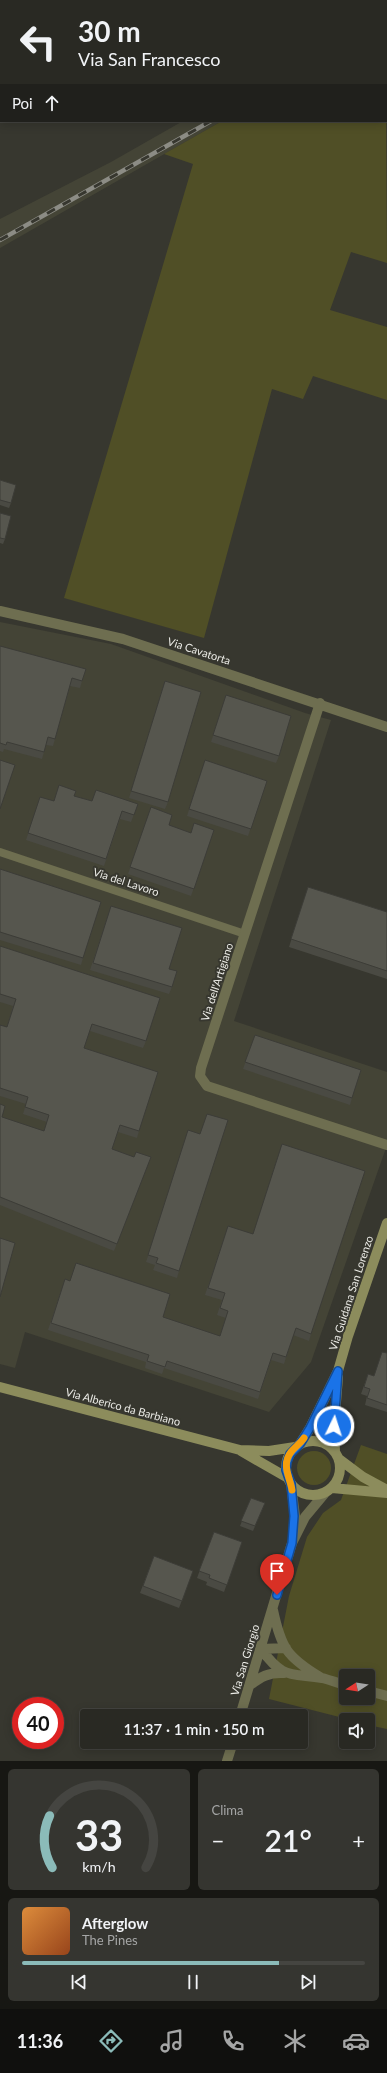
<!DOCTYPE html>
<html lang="it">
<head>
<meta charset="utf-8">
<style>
  :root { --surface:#292923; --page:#353530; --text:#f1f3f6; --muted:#a5a6a6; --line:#454541; --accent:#8bbbb9 }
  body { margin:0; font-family:Lato,sans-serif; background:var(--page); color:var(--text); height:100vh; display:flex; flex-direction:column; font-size:15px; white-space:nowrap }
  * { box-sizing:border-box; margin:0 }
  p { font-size:13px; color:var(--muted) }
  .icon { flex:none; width:22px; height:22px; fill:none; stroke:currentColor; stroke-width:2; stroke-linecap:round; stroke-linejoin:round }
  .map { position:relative; height:1761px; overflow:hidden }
  .panel { display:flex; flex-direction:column; gap:8px; padding:8px; background:#171713; flex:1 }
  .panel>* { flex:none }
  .top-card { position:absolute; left:0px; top:0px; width:387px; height:122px; box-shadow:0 2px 10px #0003,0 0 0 1px var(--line); background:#292923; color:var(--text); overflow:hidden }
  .needle { width:26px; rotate:258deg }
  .controls { position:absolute; left:339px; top:1669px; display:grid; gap:8px }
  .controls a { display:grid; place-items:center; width:36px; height:36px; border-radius:4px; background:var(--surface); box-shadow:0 2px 10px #0003,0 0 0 1px var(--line); font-size:20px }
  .speed { position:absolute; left:12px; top:1697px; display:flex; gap:8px; font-size:20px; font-weight:700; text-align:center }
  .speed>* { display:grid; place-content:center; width:52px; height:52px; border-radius:50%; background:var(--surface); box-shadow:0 2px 10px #0003,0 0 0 1px var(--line); line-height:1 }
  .speed .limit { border:6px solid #d22; background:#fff; color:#111 }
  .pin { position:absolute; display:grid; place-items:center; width:34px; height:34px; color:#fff; margin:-41px -17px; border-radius:50% 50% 50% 0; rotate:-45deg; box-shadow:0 0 4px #0007 }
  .pin .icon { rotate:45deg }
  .me { position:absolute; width:44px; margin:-22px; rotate:4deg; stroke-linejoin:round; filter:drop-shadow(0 0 3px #0008) }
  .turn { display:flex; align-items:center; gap:14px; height:84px; padding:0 12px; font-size:18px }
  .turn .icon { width:52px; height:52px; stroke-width:2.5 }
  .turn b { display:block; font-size:28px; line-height:34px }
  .then { display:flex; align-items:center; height:38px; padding:0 12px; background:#0003; gap:8px; font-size:15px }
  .big { font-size:30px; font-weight:600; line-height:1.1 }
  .panel .card { flex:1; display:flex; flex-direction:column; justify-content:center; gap:6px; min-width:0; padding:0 14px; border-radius:6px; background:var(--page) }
  .panel .dial { align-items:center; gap:0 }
  .dial svg { height:104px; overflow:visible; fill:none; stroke:var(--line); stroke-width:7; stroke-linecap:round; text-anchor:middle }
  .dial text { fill:var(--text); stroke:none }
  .song { display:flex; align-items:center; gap:12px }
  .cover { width:48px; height:48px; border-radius:6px; background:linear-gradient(135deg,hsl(30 70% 55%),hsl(20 70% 35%)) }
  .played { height:4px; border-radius:2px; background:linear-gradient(90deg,var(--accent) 75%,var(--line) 75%) }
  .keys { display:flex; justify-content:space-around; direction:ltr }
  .heat { display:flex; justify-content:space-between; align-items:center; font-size:22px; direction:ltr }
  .panel .tiles { flex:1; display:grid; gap:8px; grid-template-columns:1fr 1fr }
  .card:last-child { grid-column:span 2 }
  .trip { position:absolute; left:80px; top:1709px; width:228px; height:40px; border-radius:4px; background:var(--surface); box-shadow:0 2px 10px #0003,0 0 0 1px var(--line); font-weight:600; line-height:40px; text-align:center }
  .dock { display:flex; height:64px; justify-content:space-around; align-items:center; background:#10100e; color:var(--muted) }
  .dock .icon { width:28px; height:28px }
  .dock .active { color:var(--accent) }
  .dock b { font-size:18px; color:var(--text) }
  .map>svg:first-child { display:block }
</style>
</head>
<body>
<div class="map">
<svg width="387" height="1761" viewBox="0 0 387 1761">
  <rect width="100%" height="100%" fill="#37372f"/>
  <path fill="#444436" d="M 183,121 L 222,121 L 0,248 L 0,219 L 111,162 Z
    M 0,622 L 111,644 L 305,713 L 331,720 L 234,1021 L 387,1072 L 387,1145 L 311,1362 L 269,1412 L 25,1332 L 15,1368 L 0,1364 Z"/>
  <path fill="#504f26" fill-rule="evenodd" d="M 386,75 L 387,263 L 351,252 L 330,310 L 387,327 L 387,400 L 313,376 L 303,399 L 272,389 L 204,638 L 64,598 L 193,164 L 164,154 L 222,121 L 386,121 Z
    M 361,1445 L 387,1454 L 387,1729 L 368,1725 L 368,1720 L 351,1720 L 269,1699 L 289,1596 L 307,1537 L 323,1513 L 341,1500 ZM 346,1676 L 368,1676 L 368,1698 L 346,1698 Z
    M297 1468a17 17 0 1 1 34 0a17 17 0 1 1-34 0Z"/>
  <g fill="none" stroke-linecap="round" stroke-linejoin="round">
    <path stroke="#6e6e50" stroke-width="8" d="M 0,852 L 245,934"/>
    <path stroke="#6e6e50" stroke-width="10" d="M 0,611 L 123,639 L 387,727
      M 320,703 L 201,1068 L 200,1076 L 207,1086 L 387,1145
      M 291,1484 L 295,1516 L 293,1537
      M 273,1610 C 281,1648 287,1657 320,1677
      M 286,1648 L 261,1649 C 283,1679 289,1673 322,1678 C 330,1680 338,1683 346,1685
      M 249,1686 C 260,1677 269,1672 284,1673
      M 368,1691 L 387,1696
      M 240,1716 L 292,1543 L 305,1517 L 325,1493
      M 227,1761 L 233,1742"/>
    <path stroke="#8c8c5c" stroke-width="10" d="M 0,1387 L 240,1450 L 269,1451 L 295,1447
      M286 1468a27 27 0 1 1 54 0a27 27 0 1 1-54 0Z
      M 300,1444 L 310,1428 L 338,1371 L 348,1336 L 387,1223
      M 241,1451 L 288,1478
      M 335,1452 L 334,1427 L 338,1377
      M 339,1459 L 363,1477 L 387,1490
      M 332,1488 L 387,1493"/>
    <g stroke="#8c8c85" stroke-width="4.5">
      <path id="rail" d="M 386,23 L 387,22
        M 0,240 L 211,121"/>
    </g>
    <use href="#rail" stroke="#37372f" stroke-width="3" stroke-dasharray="9" stroke-linecap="butt"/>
  </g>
  <path fill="#4a4a43" d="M 0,480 L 11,503 L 9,508 L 0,505 Z
    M 0,513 L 5,539 L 3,544 L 0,543 Z
    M 0,646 L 82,681 L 80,688 L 70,686 L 55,739 L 53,746 L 46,745 L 42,759 L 4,749 L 3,752 L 0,751 Z
    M 165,681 L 168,802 L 165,809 L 129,798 Z
    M 226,695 L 279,756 L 276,763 L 211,742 Z
    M 205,760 L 267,781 L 248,836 L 187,816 Z
    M 74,796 L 92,801 L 138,804 L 131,822 L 120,819 L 104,866 L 26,840 L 40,797 L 54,801 Z
    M 151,807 L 169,825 L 191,833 L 214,830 L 191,896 L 128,874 Z
    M 0,869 L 83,958 L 81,965 L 0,940 Z
    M 306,894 L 387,912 L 387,979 L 289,947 Z
    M 111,906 L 169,969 L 172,987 L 169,994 L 90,970 Z
    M 0,946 L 146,1041 L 143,1048 L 90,1031 L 84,1048 L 139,1131 L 137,1138 L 118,1132 L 112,1149 L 134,1157 L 151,1157 L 114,1251 L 0,1205 L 0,1104 L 2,1117 L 44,1131 L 47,1122 L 23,1114 L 26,1104 L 0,1096 L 0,1025 L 7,1027 L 13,1006 L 0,1002 Z
    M 255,1035 L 352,1098 L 350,1105 L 243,1069 Z
    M 200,1134 L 179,1271 L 177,1278 L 153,1270 L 155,1265 L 146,1262 L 186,1138 Z
    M 228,1226 L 311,1334 L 309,1341 L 293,1335 L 284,1364 L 271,1360 L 258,1399 L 164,1368 L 162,1374 L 145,1368 L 146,1362 L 48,1330 L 65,1279 L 163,1317 L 220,1336 L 226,1318 L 217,1315 L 222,1300 L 205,1295 Z
    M 387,1353 L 387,1412 L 365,1405 L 367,1396 L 361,1394 L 368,1374 L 374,1376 Z
    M 251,1498 L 265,1503 L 253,1531 L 240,1526 Z
    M 214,1532 L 242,1542 L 224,1592 L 206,1585 L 207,1582 L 197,1578 Z
    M 154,1556 L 193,1571 L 179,1608 L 140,1593 Z"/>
  <path fill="#56564e" stroke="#3c3c37" d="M 0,480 L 16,485 L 11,503 L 0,500 Z
    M 0,513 L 11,516 L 5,539 L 0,538 Z
    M 0,646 L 86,669 L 82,681 L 72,678 L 55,739 L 48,737 L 44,752 L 7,742 L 6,745 L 0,743 Z
    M 165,681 L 201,692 L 168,802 L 131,791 Z
    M 226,695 L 291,716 L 279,756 L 213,735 Z
    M 0,760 L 15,765 L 0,809 Z
    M 205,760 L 267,781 L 251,829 L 189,809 Z
    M 59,785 L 76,791 L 74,796 L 92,801 L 96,790 L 138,804 L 134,815 L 122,811 L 106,859 L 28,833 L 40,797 L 54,801 Z
    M 151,807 L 172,815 L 169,825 L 191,833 L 194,823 L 214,830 L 194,889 L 130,867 Z
    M 0,869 L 101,902 L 83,958 L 0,932 Z
    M 308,887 L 387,912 L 387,971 L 291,939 Z
    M 111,906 L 182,928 L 169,969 L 177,971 L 172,987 L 93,963 Z
    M 0,946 L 160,998 L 146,1041 L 92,1024 L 84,1048 L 158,1072 L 139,1131 L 120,1125 L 112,1149 L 134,1157 L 136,1152 L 151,1157 L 117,1244 L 0,1197 L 0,1104 L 5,1106 L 2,1117 L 44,1131 L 49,1115 L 25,1107 L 28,1097 L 0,1088 L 0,1025 L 7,1027 L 16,999 L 0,994 Z
    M 255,1035 L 361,1070 L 352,1098 L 245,1062 Z
    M 207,1114 L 228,1120 L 179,1271 L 156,1263 L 158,1258 L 148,1255 L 188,1130 L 200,1134 Z
    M 282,1144 L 365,1171 L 311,1334 L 296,1328 L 286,1357 L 273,1353 L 260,1392 L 167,1361 L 165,1367 L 147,1361 L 149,1355 L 51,1323 L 65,1279 L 70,1281 L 76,1263 L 170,1294 L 163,1317 L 220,1336 L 228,1311 L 220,1308 L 225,1293 L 208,1288 L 228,1226 L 253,1234 Z
    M 0,1238 L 15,1243 L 0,1297 Z
    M 382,1352 L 387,1353 L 387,1405 L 367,1398 L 370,1389 L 364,1387 L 368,1374 L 374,1376 Z
    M 251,1498 L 265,1503 L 255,1526 L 241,1521 Z
    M 214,1532 L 242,1542 L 227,1585 L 209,1578 L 210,1575 L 199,1571 Z
    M 154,1556 L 193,1571 L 182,1601 L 143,1586 Z"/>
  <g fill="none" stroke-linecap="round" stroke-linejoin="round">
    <g stroke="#114b97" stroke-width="10">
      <path id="route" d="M 277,1595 L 292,1543 L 294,1516 L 291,1484 L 286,1470 L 287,1462 L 290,1454 L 300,1444 L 310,1428 L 338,1371 L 334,1426"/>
    </g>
    <use href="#route" stroke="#1a73e8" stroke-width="7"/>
    <path stroke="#f59e0b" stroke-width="7" d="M 292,1490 C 290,1477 281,1465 291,1452 C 295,1447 300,1444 304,1438"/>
  </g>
  <g text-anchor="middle" stroke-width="4" stroke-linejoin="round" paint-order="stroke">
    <g font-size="11" fill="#ecece7" stroke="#37372f">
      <text transform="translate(199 651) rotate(18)" y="4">Via Cavatorta</text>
      <text transform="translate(126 882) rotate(18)" y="4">Via del Lavoro</text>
      <text transform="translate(217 982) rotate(-72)" y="4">Via dell'Artigiano</text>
      <text transform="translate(351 1293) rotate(-72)" y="4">Via Guidana San Lorenzo</text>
      <text transform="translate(123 1407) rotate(15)" y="4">Via Alberico da Barbiano</text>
      <text transform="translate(245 1660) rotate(-73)" y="4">Via San Giorgio</text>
    </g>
  </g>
</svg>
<div class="controls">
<a><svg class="needle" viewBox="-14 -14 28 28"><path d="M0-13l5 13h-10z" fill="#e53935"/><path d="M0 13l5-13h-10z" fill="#a5a6a6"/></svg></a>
<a><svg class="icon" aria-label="sound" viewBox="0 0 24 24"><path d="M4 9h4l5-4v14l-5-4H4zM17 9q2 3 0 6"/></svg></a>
</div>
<div class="speed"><div class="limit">40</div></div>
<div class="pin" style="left:277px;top:1595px;background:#d93025"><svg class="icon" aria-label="arrive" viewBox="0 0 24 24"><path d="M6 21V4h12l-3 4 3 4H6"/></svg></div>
<svg class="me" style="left:334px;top:1426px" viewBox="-20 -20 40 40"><circle r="17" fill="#1a73e8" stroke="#fff" stroke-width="3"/><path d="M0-11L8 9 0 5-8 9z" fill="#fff"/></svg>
<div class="trip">11:37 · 1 min · 150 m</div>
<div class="top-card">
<div class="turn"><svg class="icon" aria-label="left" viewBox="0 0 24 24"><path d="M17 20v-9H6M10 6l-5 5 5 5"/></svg><div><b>30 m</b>Via San Francesco</div></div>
<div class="then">Poi<svg class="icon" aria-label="ahead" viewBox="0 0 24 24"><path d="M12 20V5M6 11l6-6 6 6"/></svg></div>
</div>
</div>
<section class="panel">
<div class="tiles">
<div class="card dial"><svg viewBox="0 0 100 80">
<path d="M14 69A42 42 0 1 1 86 69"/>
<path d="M14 69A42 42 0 0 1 12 29" stroke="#8bbbb9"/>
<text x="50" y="56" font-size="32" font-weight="700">33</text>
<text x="50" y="72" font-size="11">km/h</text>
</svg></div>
<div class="card"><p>Clima</p>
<div class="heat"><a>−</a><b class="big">21°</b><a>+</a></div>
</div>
<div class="card">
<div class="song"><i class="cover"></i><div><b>Afterglow</b><p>The Pines</p></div></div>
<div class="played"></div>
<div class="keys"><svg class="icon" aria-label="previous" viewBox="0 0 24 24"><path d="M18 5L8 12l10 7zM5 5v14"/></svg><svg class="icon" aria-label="pause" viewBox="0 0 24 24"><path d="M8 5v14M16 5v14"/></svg><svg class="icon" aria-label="next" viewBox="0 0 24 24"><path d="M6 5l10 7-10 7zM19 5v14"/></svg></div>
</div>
</div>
</section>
<nav class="dock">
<b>11:36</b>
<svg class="icon active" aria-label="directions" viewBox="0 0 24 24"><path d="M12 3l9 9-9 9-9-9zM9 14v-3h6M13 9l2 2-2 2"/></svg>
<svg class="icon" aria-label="music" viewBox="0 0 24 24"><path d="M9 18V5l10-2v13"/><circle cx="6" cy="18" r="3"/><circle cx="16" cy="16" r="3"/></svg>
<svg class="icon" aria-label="phone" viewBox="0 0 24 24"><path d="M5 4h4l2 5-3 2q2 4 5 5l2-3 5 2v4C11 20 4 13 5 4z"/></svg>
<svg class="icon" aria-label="climate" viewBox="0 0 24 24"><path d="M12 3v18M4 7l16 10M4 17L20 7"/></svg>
<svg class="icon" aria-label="car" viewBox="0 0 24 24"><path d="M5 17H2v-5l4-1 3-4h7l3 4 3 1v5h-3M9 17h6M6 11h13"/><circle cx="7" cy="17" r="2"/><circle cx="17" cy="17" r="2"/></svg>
</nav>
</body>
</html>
